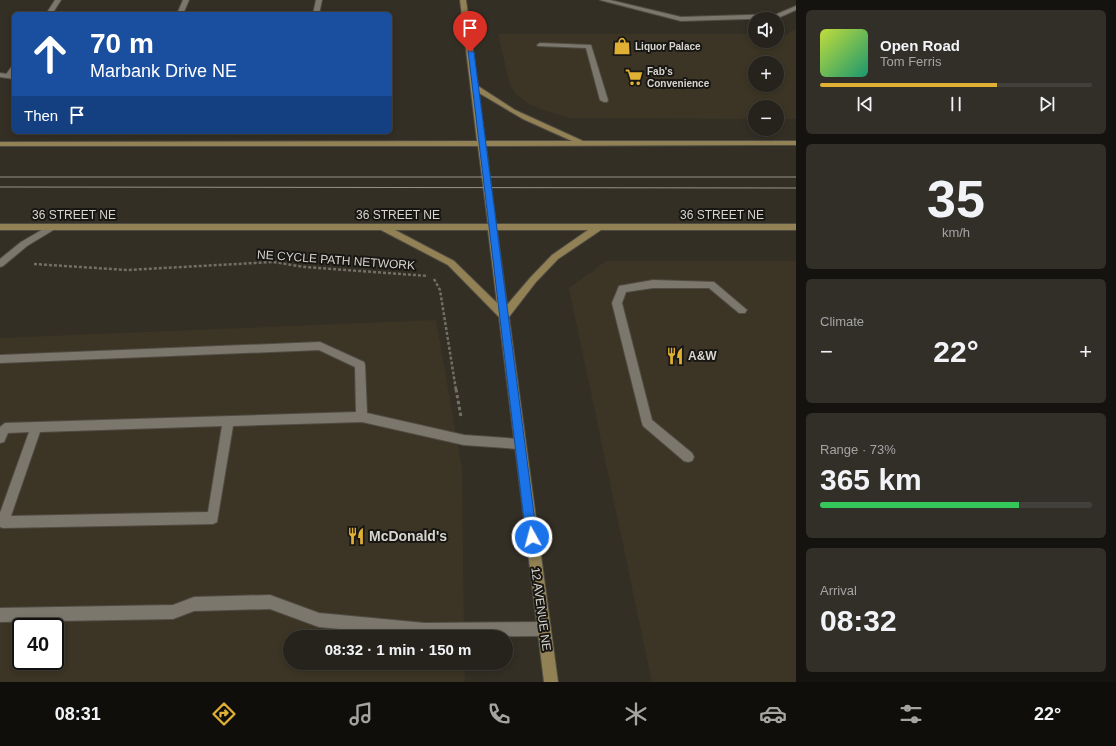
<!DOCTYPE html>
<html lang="en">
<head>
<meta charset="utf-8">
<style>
  :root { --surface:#26231c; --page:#322f29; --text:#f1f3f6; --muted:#a4a4a3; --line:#42403b; --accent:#e0b034 }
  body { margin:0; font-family:Helvetica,sans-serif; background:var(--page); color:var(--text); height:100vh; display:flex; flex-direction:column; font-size:15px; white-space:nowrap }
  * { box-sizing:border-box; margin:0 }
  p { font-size:13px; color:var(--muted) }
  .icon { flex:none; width:22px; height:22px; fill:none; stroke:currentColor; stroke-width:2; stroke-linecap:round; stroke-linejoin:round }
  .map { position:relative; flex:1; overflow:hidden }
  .details { display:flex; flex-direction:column; gap:10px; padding:10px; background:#15130f; width:320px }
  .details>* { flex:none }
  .guide { position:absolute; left:12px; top:12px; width:380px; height:122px; border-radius:6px; box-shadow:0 2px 6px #0003,0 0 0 1px var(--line); background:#1a4fa0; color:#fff; overflow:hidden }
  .fabs { position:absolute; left:748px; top:12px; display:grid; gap:8px }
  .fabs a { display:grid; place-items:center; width:36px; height:36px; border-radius:50%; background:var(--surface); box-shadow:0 2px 6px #0003,0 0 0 1px var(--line); font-size:20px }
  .speed { position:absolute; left:12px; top:618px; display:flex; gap:8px; font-size:20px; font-weight:700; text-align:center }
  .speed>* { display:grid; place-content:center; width:52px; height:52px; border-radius:50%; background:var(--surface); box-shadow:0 2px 6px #0003,0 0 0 1px var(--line); line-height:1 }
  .speed .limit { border:2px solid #111; border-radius:6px; background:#fff; color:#111 }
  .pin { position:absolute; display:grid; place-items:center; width:34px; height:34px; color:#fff; margin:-41px -17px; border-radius:50% 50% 50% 0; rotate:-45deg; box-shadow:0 0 4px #0007 }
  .pin .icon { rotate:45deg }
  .me { position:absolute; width:44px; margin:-22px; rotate:353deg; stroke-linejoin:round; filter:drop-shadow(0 0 3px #0008) }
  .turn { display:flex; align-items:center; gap:14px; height:84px; padding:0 12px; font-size:18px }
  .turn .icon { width:52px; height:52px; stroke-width:2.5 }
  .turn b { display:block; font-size:28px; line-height:34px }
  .then { display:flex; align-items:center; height:38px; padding:0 12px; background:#0003; gap:8px; font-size:15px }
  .big { font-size:30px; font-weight:700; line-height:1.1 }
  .details .widget { flex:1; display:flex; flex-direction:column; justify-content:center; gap:6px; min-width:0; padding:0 14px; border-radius:6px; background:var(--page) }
  .details .dial { align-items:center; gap:0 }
  .dial b { font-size:52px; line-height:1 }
  .song { display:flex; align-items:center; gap:12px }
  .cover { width:48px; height:48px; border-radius:6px; background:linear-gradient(135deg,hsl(70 70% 55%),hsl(160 70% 35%)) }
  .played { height:4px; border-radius:2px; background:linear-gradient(90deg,var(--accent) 65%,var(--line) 65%) }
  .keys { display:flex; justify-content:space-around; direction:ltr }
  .heat { display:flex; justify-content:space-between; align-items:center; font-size:22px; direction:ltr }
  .charge { height:6px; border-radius:3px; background:linear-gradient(90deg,#34c759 73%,var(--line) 0) }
  .trip { position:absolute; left:283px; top:630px; width:230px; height:40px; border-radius:20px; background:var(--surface); box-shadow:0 2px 6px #0003,0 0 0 1px var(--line); font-weight:700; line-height:40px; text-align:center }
  .tab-bar { display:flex; height:64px; justify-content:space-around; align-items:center; background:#0f0e0b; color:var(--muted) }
  .tab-bar .icon { width:28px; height:28px }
  .tab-bar .selected { color:var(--accent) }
  .tab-bar b { font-size:18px; color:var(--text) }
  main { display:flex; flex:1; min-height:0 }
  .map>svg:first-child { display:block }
</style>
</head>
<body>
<main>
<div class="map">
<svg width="796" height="682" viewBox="0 0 796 682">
  <rect width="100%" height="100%" fill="#332f25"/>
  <path fill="#3c3525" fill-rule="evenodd" d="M 796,29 L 796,119 L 777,119 L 777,107 L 755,107 L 755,119 L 570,118 L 543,110 L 527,103 L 516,94 L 510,85 L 498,34 L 755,34 L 755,41 L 777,41 L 777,35 L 786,35 ZM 755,63 L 777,63 L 777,85 L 755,85 Z
    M 606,261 L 796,261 L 796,682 L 652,682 L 569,288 Z
    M 436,320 L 462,469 L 464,637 L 290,637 L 290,663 L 464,663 L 465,682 L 0,682 L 0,338 ZM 21,627 L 55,627 L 55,661 L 21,661 Z"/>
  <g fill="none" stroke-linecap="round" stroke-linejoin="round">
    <g stroke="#504c44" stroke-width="2">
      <path id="lane" d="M 55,0 L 61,0 L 52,14 L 46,14 Z
        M 316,0 L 322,0 L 319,14 L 313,14 Z
        M 600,0 L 610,0 L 681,17 L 777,14 L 796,6 L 796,10 L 778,18 L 681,21 Z
        M 540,43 L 591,45 L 608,100 L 607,102 L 604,102 L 600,100 L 586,48 L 538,46 L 537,45 Z
        M 14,65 L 14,72 L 11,76 L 6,77 L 5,76 L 12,66 Z
        M 52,224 L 56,227 L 55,229 L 27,246 L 3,266 L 0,267 L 0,259 L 21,242 Z
        M 653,280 L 714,282 L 747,310 L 745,313 L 739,313 L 709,288 L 653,288 L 626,292 L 622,303 L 652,420 L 692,453 L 694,457 L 692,461 L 688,462 L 684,461 L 643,426 L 642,423 L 612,303 L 619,286 Z
        M 320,342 L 364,362 L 365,365 L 367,413 L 464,435 L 519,439 L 523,440 L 525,444 L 523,448 L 519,449 L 464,445 L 362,422 L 233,426 L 217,522 L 213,524 L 3,528 L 0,527 L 0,513 L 29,432 L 8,433 L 4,442 L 0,443 L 0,427 L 5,423 L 356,412 L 355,367 L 319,350 L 0,363 L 0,355 ZM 222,426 L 208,512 L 11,516 L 40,432 Z
        M 270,595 L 319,613 L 425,623 L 544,622 L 549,624 L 551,629 L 549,634 L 544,636 L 425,637 L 319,627 L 270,609 L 194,611 L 173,619 L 0,622 L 0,608 L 173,605 L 194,597 Z"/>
    </g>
    <g stroke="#504c44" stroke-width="2">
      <path id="street" d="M 183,0 L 189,0 L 183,14 L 177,14 Z
        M 0,73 L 14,75 L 14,79 L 0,77 Z"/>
    </g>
    <g stroke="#504c44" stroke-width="2">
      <path id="secondary" d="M 460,0 L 466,0 L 478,86 L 515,110 L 583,141 L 796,141 L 796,145 L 486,146 L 496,224 L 796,224 L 796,230 L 601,230 L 558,259 L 536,282 L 509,317 L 558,682 L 544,682 L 499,317 L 448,265 L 381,230 L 0,230 L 0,224 L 488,224 L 478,146 L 0,146 L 0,142 L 477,141 ZM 479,93 L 523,119 L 572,141 L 485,141 ZM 395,230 L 488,230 L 497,303 L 454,261 ZM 497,230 L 588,230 L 552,255 L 530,278 L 507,305 Z"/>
    </g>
    <path stroke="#726f66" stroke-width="2.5" stroke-dasharray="3 2" stroke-linecap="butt" d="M 34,264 L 127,270 L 273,262 L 305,267 L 428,276
      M 434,279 L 440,290 L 456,390"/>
    <path stroke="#726f66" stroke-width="3" stroke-dasharray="3.5 2.5" stroke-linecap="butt" d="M 456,389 L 461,417"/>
    <use href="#lane" fill="#7c776c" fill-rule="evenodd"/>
    <use href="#street" fill="#7c776c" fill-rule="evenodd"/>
    <use href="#secondary" fill="#928154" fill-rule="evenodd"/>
    <path stroke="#97938c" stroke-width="1" d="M 0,177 L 796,177
      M 0,187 L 796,188"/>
  </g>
  <path fill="#1a73e8" stroke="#114b97" d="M 468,50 L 474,52 L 537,537 L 536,541 L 532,542 L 528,541 L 526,537 Z"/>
  <defs>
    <g id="shop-bare" transform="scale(1.38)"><path d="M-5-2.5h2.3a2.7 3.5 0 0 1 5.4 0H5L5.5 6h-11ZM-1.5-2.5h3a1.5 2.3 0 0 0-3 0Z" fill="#e0b034" stroke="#191713" stroke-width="2.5" paint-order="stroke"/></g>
    <g id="supermarket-bare" transform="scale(1.38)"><path d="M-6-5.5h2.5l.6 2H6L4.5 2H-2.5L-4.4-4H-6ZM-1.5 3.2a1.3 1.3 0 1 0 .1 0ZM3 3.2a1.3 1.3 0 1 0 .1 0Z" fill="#e0b034" stroke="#191713" stroke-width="2.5" paint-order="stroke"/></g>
    <g id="restaurant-bare" transform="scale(1.38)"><path d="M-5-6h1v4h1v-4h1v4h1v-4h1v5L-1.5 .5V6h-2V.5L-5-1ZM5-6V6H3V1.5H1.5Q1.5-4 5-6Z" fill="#e0b034" stroke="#191713" stroke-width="2.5" paint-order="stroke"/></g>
  </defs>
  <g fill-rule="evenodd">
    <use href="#shop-bare" x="622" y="46"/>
    <use href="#supermarket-bare" x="634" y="77"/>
    <use href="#restaurant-bare" x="675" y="356"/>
    <use href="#restaurant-bare" x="356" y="536"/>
  </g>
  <g text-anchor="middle" stroke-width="4" stroke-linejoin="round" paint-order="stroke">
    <g font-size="10" font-weight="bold" fill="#d8d5cf" stroke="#191713" text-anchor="start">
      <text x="635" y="50">Liquor Palace</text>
      <text x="647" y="75">Fab's<tspan x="647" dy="12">Convenience</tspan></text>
    </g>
    <g font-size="12" fill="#d8d5cf" stroke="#191713">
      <text x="74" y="219">36 STREET NE</text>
      <text x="398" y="219">36 STREET NE</text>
      <text x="722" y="219">36 STREET NE</text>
      <text transform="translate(336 260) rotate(4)" y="4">NE CYCLE PATH NETWORK</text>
      <text transform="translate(541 609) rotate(82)" y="4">12 AVENUE NE</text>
    </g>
    <g font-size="12" font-weight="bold" fill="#d8d5cf" stroke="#191713" text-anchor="start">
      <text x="688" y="360">A&amp;W</text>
    </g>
    <g font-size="14" font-weight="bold" fill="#d8d5cf" stroke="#191713" text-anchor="start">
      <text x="369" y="541">McDonald's</text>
    </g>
  </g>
</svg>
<div class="fabs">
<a><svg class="icon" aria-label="sound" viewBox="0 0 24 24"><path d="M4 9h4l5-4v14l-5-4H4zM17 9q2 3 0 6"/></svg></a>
<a>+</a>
<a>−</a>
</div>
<div class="speed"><div class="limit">40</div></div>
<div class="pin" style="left:470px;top:52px;background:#d93025"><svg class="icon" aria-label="arrive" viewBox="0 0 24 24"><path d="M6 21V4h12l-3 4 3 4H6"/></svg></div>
<svg class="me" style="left:532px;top:537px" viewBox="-20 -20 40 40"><circle r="17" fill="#1a73e8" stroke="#fff" stroke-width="3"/><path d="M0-11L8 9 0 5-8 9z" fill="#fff"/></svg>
<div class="trip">08:32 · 1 min · 150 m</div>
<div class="guide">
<div class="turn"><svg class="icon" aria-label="ahead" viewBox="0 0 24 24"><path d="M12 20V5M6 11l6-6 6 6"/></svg><div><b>70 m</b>Marbank Drive NE</div></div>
<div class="then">Then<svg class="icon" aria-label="arrive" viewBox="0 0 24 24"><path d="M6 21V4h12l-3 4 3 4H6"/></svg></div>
</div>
</div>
<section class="details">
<div class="widget">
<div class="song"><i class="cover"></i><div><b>Open Road</b><p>Tom Ferris</p></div></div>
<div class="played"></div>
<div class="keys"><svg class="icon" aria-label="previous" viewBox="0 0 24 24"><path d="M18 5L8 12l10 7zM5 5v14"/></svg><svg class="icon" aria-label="pause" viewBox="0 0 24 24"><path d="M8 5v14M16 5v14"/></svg><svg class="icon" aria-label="next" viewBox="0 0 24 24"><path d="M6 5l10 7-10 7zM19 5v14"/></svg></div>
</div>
<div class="widget dial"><b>35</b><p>km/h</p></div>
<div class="widget"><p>Climate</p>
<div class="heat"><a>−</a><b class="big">22°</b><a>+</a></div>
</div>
<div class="widget"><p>Range · 73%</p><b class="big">365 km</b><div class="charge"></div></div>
<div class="widget"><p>Arrival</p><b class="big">08:32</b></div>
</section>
</main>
<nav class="tab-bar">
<b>08:31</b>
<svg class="icon selected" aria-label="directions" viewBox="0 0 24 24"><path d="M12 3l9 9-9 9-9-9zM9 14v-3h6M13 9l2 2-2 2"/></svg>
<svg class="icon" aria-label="music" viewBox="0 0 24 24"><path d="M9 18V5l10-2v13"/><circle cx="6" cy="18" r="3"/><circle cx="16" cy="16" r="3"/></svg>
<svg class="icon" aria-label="phone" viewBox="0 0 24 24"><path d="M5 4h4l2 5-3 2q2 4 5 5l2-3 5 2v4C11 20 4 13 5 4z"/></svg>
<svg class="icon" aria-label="climate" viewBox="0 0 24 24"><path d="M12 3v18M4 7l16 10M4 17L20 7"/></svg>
<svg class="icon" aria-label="car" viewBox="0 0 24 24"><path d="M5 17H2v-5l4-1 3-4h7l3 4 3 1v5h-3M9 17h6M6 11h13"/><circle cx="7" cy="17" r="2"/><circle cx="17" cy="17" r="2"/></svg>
<svg class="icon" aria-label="filters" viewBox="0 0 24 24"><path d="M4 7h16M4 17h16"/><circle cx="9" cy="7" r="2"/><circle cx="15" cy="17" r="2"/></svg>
<b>22°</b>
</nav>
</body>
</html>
